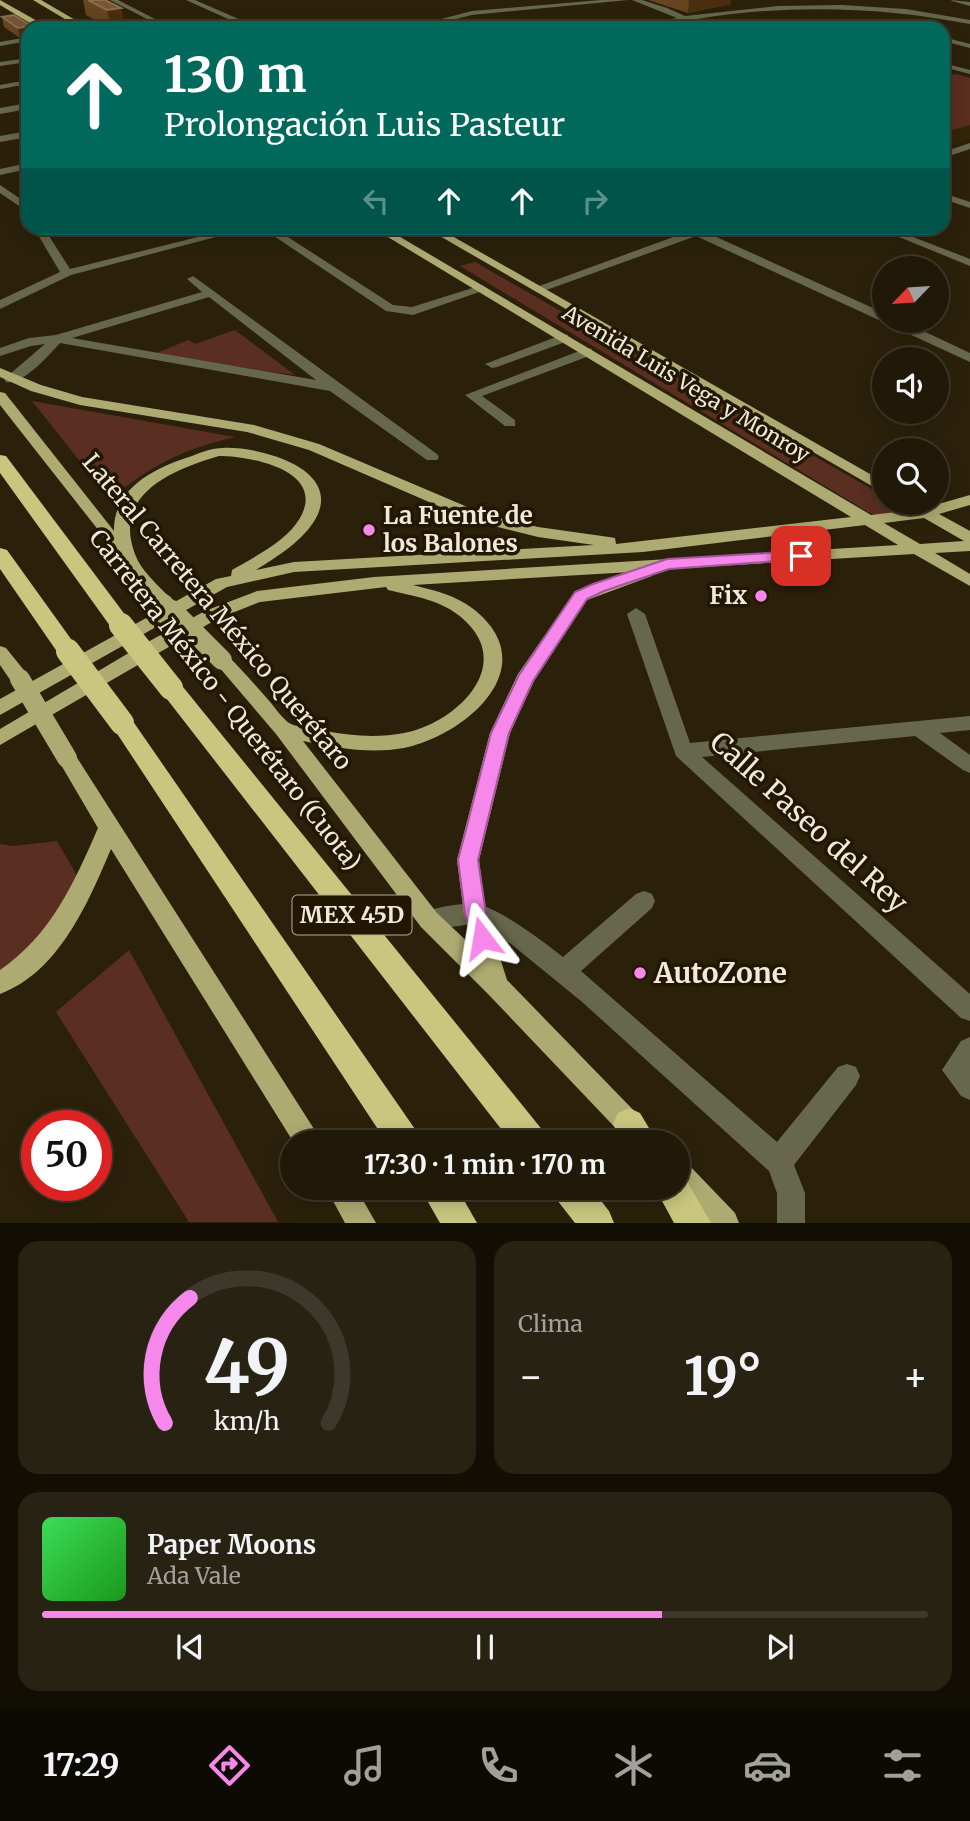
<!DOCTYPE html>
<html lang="es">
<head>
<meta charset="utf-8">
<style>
  :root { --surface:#201908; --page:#282212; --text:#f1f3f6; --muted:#a2a09c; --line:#3d3829; --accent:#f788eb }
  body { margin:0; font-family:Merriweather,serif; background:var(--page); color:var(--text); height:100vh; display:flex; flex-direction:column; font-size:26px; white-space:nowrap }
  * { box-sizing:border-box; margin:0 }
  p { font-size:23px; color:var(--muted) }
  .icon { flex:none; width:38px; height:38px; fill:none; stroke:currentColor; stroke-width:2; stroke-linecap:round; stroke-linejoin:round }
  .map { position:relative; height:1223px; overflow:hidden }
  .panel { display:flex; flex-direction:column; gap:18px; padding:18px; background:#120e04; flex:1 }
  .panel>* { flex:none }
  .banner { position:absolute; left:21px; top:21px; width:929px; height:214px; border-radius:21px; box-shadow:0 4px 18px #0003,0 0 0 2px var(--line); background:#00695c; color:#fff; overflow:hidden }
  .needle { width:46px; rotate:245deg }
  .controls { position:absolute; left:872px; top:256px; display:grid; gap:14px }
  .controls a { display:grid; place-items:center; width:77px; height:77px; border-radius:50%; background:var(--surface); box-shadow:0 4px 18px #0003,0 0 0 2px var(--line); font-size:35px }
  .speed { position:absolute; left:21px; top:1110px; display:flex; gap:14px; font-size:35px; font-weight:700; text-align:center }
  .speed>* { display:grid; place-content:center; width:91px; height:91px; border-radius:50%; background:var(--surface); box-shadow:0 4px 18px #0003,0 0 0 2px var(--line); line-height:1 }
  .speed .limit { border:10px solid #d22; background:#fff; color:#111 }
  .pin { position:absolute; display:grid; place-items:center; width:60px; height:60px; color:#fff; margin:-30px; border-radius:14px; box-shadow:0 4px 10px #0006 }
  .me { position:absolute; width:77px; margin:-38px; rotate:346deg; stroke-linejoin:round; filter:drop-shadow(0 0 5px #0008) }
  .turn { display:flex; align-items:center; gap:24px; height:147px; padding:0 28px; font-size:32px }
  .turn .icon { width:91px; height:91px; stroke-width:2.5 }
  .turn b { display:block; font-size:49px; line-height:60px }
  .lanes { display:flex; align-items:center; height:66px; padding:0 28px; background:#0003; justify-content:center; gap:35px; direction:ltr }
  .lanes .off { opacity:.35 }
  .big { font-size:52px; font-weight:700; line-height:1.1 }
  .panel .widget { flex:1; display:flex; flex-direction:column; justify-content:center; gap:10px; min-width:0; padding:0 24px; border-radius:21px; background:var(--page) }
  .panel .dial { align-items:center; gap:0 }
  .dial svg { height:182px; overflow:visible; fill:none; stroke:var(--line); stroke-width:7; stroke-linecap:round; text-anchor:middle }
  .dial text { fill:var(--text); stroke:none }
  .song { display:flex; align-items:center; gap:21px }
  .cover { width:84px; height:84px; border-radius:10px; background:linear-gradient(135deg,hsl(130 70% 55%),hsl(120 70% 35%)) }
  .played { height:7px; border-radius:4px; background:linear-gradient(90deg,var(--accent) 70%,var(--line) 70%) }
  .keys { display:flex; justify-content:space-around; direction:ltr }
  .heat { display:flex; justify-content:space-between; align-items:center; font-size:38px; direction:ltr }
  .panel .tiles { flex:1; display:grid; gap:18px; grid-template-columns:1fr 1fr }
  .widget:last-child { grid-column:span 2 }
  .trip { position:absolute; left:280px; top:1130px; width:410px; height:70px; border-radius:35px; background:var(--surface); box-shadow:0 4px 18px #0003,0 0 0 2px var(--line); font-weight:700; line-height:70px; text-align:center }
  .dock { display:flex; height:112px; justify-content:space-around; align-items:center; background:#0d0a03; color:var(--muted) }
  .dock .icon { width:49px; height:49px }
  .dock .current { color:var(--accent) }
  .dock b { font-size:32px; color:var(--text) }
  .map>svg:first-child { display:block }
</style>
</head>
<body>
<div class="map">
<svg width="970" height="1223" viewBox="0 0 970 1223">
  <rect width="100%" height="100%" fill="#2b210b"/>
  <path fill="#332507" d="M 943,70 L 970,77 L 970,139 L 943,149 Z"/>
  <path fill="#5a2e20" d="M 956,74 L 970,78 L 970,125 L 943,133 L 943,77 Z
    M 475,262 L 884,496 L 884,502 L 894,502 L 893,512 L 879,516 L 868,512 L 460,266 Z
    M 235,330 L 295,375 L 152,355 L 188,340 L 195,344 Z
    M 32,401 L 235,437 C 182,450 153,464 110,499 Z
    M 57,841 L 83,886 L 0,983 L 0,844 L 13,846 Z
    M 129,950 L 278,1222 L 189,1222 L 56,1012 Z"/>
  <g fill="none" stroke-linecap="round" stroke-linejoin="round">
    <path fill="#67674b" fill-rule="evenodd" d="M 110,0 L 118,0 L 157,20 L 151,21 Z
      M 186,0 L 195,0 L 241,20 L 271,28 L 237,23 Z
      M 601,0 L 628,0 L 472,15 L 419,28 L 406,28 L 472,11 Z
      M 632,0 L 642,0 L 667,8 L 685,16 L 778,6 L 842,5 L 906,9 L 970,20 L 970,24 C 877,6 784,4 691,20 L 688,23 L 683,21 L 641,28 L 619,28 L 677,18 Z
      M 951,0 L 970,2 L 970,6 L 952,1 Z
      M 636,19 L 634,22 L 514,28 L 518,26 Z
      M 804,26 L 888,26 L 892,28 L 800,28 Z
      M 28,37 L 28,41 L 0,46 L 0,42 Z
      M 943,37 L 970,44 L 970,48 L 943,41 Z
      M 28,58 L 28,62 L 0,66 L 0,62 Z
      M 943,63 L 970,70 L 970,74 L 943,67 Z
      M 28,80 L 28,84 L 0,89 L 0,85 Z
      M 28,103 L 28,109 L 0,114 L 0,108 Z
      M 28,131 L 28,137 L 0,142 L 0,136 Z
      M 970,143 L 970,149 L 943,158 L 943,152 Z
      M 28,163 L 28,169 L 0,175 L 0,169 Z
      M 0,185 L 28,204 L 28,212 L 0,193 Z
      M 943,193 L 970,202 L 970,208 L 943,199 Z
      M 34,228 L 44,228 L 70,269 L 234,228 L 250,228 L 71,275 L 0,309 L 0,300 L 60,272 Z
      M 262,228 L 274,228 L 393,305 L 412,307 L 482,285 L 488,289 L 413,315 L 386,311 Z
      M 682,228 L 701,230 L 884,313 L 884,320 L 900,320 L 970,353 L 970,362 L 696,236 L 541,292 L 531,289 L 687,232 Z
      M 877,228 L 890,228 L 970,259 L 970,266 Z
      M 193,276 L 437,454 L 439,457 L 437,460 L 427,460 L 330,391 L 60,343 C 49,355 23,385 6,382 L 4,379 L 45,344 L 31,346 L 0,356 L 0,348 L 29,338 L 56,335 L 202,292 L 187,279 ZM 209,297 L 316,380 L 72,338 Z
      M 564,334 L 568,335 L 568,341 L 497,367 L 492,368 L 485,364 Z
      M 587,348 L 592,349 L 592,355 L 482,396 L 515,420 L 515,426 L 505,426 L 465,395 Z
      M 636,608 L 645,614 L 690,743 L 970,716 L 970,730 L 940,733 L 970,755 L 970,773 L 963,770 L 915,736 L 702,757 L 970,994 L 970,1021 L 961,1018 L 676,756 L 627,614 Z
      M 644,891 L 652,894 L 655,901 L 652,908 L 581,971 L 777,1142 L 838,1067 L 847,1064 L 856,1067 L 860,1076 L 856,1085 L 794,1165 L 805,1193 L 805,1223 L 777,1223 L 777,1193 L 769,1171 L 581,1001 L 511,944 L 473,924 L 429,930 L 421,927 L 418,920 L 421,913 C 435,908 459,903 475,904 C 497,906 545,943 563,957 L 636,894 Z
      M 970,1037 L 970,1100 L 961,1096 L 942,1070 L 961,1041 Z"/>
    <path fill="#adab71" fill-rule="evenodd" d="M 0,0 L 46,26 L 47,28 L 38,28 L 0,5 Z
      M 33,0 L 41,0 L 89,28 L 80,28 Z
      M 373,228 L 385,228 L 871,515 L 913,510 L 921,505 L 928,507 L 970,495 L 970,505 L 939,514 L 970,531 L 970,551 L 935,553 L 970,574 L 970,586 L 914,554 L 653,570 L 652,576 L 587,600 L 534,681 L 510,733 L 479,860 L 486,914 L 507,980 L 644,1121 L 648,1130 L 644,1139 L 636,1143 L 626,1139 L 488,994 L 421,927 L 276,734 L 213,660 L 216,656 L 228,656 C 243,671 257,687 271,703 C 276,709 282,718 289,723 C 298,728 315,729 325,731 C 351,736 378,738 404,733 C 456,723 517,665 462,618 C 442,600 413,596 388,590 L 386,587 L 260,602 L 217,619 L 0,745 L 0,729 L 144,644 L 205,611 L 257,591 L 374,577 L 898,545 L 865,525 L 643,552 L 294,572 L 227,587 L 0,715 L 0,699 L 166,607 L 158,606 L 0,405 L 0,392 L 5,393 L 114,531 C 113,487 157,467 192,456 C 202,452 212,448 223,448 C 256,446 343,467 316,518 C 303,541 278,556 256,570 L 294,562 L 594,545 L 538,537 L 473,521 L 309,450 L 247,432 L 80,405 L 31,391 L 0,377 L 0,368 L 41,385 L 82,397 L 254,425 L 319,444 L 484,514 L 538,527 L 609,537 L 615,538 L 616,544 L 851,517 ZM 219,456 C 250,456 327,470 300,518 C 287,541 254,557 232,570 L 231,576 L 216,579 L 171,604 L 170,598 C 160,587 145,574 138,561 C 108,497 168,471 219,456 ZM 924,518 L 964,541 L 920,544 L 884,523 ZM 631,572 L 575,592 L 518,674 L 490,733 L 457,860 L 464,914 L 474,948 L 437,913 L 303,741 C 336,748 370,754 404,748 C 467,735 547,665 472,608 C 455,595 433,590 413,585 Z
      M 426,228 L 438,228 L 884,482 L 884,493 Z
      M 0,646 L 6,648 L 27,674 L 29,679 L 27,684 L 13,684 L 0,665 Z
      M 67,750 L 74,753 L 323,1143 L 294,1143 L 111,849 C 88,903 59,972 0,994 L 0,970 C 51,935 74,883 98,828 L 57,758 L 60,753 Z
      M 677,1159 L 687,1163 L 735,1213 L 739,1223 L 705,1223 L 673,1188 L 677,1188 Z
      M 326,1188 L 356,1188 L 376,1223 L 345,1223 Z"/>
    <path fill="#c8c67f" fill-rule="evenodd" d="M 0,455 L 6,456 L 129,620 L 132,625 L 129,630 L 113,630 L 0,473 Z
      M 0,548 L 7,550 L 76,646 L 79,651 L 76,656 L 68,658 L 60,656 L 0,569 Z
      M 171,680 L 179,682 L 544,1132 L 549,1143 L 512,1143 L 163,694 L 160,688 L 163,682 Z
      M 122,714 L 130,717 L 417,1132 L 422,1143 L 387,1143 L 114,729 L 110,723 L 114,717 Z
      M 629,1108 L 640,1113 L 658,1143 L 623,1143 L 613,1124 L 618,1113 Z
      M 677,1174 L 684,1176 L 711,1223 L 674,1223 L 655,1188 L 677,1188 Z
      M 420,1188 L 457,1188 L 477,1223 L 440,1223 Z
      M 552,1188 L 591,1188 L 609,1211 L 614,1223 L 575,1223 L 557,1200 Z"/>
    <path stroke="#adab71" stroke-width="16" d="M 164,602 L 174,612"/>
    <path stroke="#adab71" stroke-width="20" d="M 172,610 L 222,660
      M 20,679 L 67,758"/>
    <path stroke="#c8c67f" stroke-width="24" d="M 121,625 L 171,688
      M 68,651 L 122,723"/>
  </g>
  <path fill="#674420" d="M 83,0 L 105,0 L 121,8 L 125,27 L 110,28 L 86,15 Z
    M 648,0 L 731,0 L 731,4 L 688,13 Z
    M 2,17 L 31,26 L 31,28 L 28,28 L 20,38 L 4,27 Z"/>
  <path fill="#492e0f" d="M 689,0 L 731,0 L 731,4 L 688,13 Z
    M 121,8 L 125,27 L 111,28 L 107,10 Z
    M 31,26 L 31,28 L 28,28 L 28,37 L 20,38 L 18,28 Z"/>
  <path fill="#765534" stroke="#896d4f" stroke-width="2" d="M 88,0 L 105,0 L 121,8 L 107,10 Z
    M 14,15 L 31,26 L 18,28 L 2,17 Z"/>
  <path fill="#f788eb" stroke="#a15899" stroke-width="2" d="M 801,551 L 806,553 L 809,556 L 806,559 L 669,569 L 604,591 L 587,599 L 533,681 L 509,733 L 478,860 L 486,914 L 493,938 L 490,945 L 482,947 L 475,945 L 465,914 L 458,860 L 491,733 L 519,675 L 575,592 L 593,584 L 667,559 Z"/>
  <g fill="#f788eb" stroke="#211703" stroke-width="2.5">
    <circle cx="369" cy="530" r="7"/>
    <circle cx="761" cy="596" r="7"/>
    <circle cx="640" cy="973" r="7"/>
  </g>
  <g text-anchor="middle" stroke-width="7" stroke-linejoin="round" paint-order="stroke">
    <g font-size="21" fill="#f1eadc" stroke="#211703">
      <text transform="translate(686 384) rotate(31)" y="7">Avenida Luis Vega y Monroy</text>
    </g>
    <rect fill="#211703" stroke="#b3ab9b" stroke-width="2" x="292.5" y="895.5" width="119" height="39" rx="5"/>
    <g font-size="23" font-weight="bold" fill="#f1eadc">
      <text x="352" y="923">MEX 45D</text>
    </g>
    <g font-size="24" font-weight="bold" fill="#f1eadc" stroke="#211703" text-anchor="start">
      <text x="383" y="524">La Fuente de<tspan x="383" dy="28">los Balones</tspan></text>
      <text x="747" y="604" text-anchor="end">Fix</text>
    </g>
    <g font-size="24" fill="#f1eadc" stroke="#211703">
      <text transform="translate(217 612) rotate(50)" y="8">Lateral Carretera México Querétaro</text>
      <text transform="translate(225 700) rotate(52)" y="8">Carretera México - Querétaro (Cuota)</text>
    </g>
    <g font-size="28" fill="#f1eadc" stroke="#211703">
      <text transform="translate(809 822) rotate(42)" y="10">Calle Paseo del Rey</text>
    </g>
    <g font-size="28" font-weight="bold" fill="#f1eadc" stroke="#211703" text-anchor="start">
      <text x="654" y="983">AutoZone</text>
    </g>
  </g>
</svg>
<div class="controls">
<a><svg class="needle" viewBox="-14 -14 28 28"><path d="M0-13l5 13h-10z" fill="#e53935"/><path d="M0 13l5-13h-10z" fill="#a2a09c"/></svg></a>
<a><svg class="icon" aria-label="sound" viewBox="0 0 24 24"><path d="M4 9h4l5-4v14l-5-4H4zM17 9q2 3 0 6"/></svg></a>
<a><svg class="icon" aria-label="search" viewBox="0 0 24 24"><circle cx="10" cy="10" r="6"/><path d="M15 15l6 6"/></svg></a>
</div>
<div class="speed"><div class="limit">50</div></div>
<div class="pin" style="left:801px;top:556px;background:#d93025"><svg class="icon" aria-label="arrive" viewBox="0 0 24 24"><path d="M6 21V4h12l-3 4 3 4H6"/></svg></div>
<svg class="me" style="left:482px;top:938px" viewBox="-20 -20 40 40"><path d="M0-17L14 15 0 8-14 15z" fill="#f788eb" stroke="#fff" stroke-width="4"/></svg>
<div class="trip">17:30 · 1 min · 170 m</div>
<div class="banner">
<div class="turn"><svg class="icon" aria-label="ahead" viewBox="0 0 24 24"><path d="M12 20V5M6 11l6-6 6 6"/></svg><div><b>130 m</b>Prolongación Luis Pasteur</div></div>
<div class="lanes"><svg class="icon off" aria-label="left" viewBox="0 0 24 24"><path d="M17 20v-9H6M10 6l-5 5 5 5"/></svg><svg class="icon" aria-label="ahead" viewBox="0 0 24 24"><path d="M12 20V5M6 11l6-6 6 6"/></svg><svg class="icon" aria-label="ahead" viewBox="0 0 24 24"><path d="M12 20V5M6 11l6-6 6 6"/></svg><svg class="icon off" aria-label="right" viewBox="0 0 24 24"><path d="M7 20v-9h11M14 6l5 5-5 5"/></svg></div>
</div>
</div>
<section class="panel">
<div class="tiles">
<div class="widget dial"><svg viewBox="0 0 100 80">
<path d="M14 69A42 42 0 1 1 86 69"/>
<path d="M14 69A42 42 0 0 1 25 14" stroke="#f788eb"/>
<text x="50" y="56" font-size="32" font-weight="700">49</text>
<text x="50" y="72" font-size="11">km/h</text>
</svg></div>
<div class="widget"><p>Clima</p>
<div class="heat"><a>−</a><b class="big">19°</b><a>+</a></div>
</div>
<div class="widget">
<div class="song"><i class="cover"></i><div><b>Paper Moons</b><p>Ada Vale</p></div></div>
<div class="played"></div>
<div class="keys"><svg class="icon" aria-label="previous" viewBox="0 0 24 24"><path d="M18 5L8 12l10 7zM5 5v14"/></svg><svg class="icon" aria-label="pause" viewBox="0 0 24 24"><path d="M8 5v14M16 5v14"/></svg><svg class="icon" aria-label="next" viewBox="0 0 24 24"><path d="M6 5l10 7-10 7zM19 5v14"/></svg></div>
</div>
</div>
</section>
<nav class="dock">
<b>17:29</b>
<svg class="icon current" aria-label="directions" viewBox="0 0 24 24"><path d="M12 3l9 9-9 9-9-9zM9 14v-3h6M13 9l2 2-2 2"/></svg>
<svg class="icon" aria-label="music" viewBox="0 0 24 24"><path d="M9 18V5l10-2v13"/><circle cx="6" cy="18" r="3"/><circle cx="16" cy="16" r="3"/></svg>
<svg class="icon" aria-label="phone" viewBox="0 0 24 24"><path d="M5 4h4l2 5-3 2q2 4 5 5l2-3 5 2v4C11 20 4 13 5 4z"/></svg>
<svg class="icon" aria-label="climate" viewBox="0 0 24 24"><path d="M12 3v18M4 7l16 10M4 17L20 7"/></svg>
<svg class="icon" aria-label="car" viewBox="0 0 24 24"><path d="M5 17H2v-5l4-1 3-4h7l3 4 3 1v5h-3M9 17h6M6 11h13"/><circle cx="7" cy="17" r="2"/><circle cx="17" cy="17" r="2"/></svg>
<svg class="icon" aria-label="filters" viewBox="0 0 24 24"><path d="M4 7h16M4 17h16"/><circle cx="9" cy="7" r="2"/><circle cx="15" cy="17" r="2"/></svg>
</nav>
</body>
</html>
